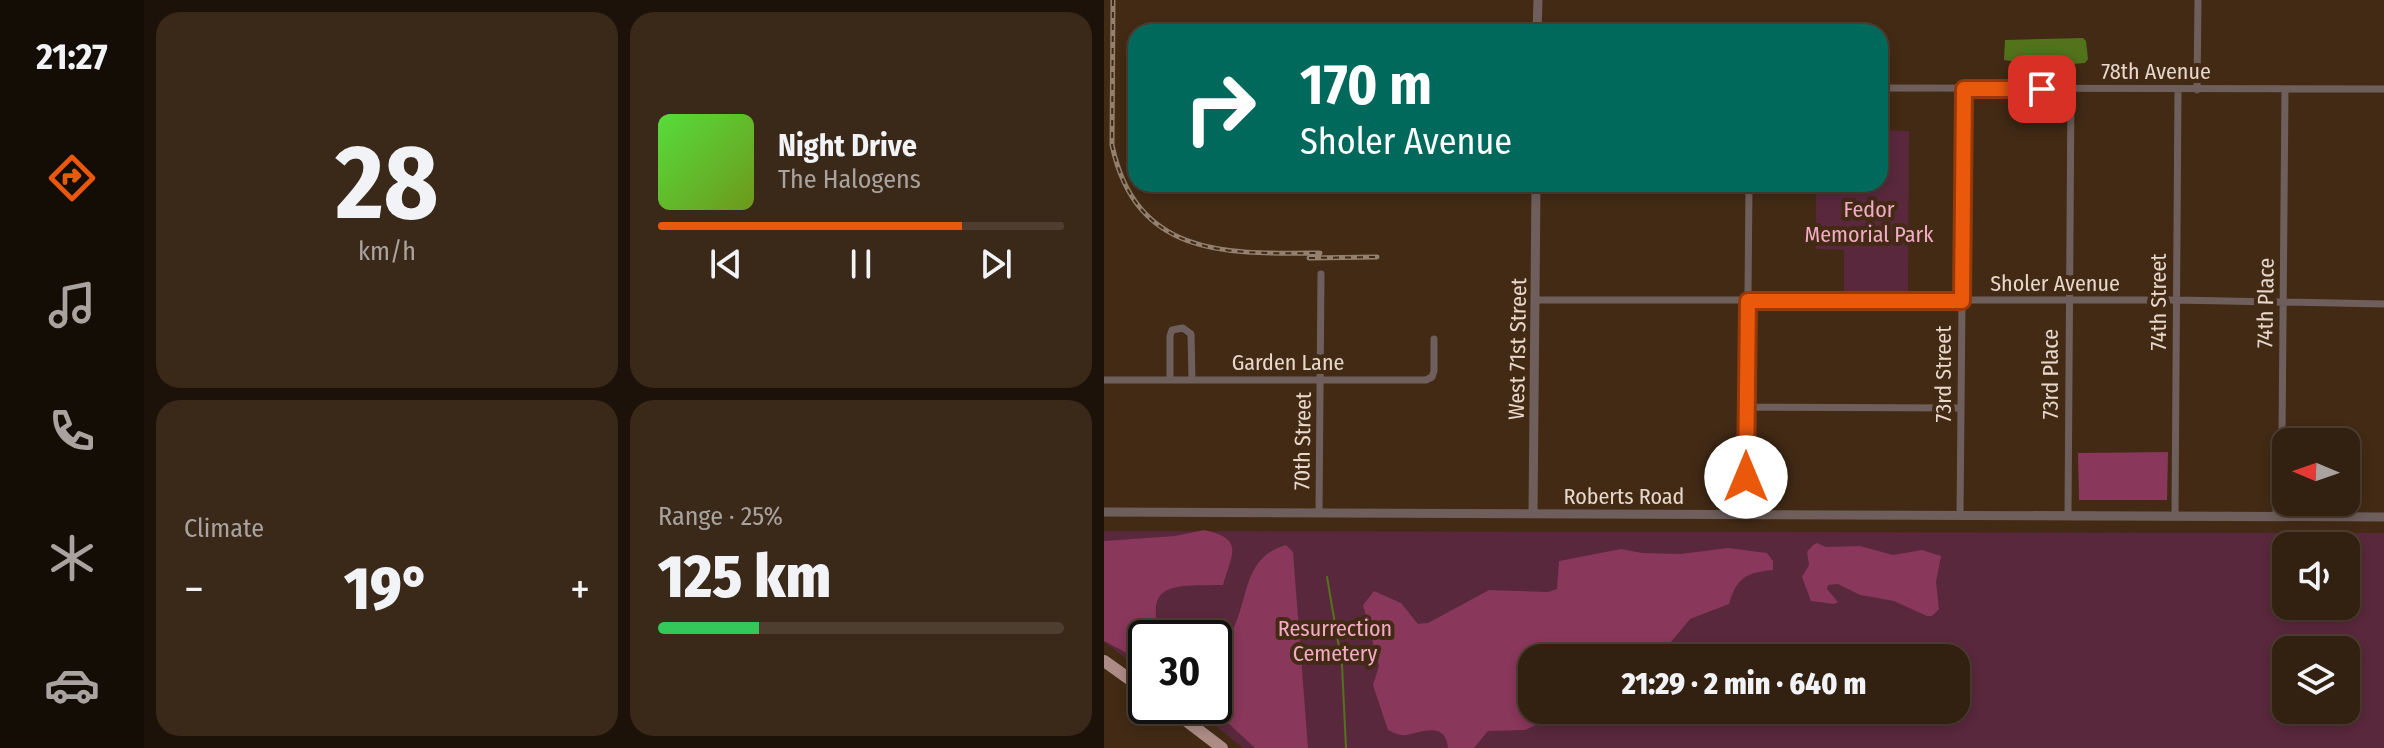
<!DOCTYPE html>
<html lang="en">
<head>
<meta charset="utf-8">
<style>
  :root { --surface:#322010; --page:#3a2819; --text:#f1f3f6; --muted:#a8a39f; --line:#4d3e30; --accent:#ea580c }
  body { margin:0; font-family:"Fira Sans Condensed",sans-serif; background:var(--page); color:var(--text); height:100vh; display:flex; flex-direction:column; font-size:30px; white-space:nowrap }
  * { box-sizing:border-box; margin:0 }
  p { font-size:26px; color:var(--muted) }
  .icon { flex:none; width:44px; height:44px; fill:none; stroke:currentColor; stroke-width:2; stroke-linecap:round; stroke-linejoin:round }
  .map { position:relative; flex:1; overflow:hidden }
  .panel { display:flex; flex-direction:column; gap:12px; padding:12px; background:#1c1209; width:960px }
  .panel>* { flex:none }
  .guide { position:absolute; left:24px; top:24px; width:760px; height:168px; border-radius:24px; box-shadow:0 4px 12px #0003,0 0 0 2px var(--line); background:#00695c; color:#fff; overflow:hidden }
  .needle { width:52px; rotate:272deg }
  .fabs { position:absolute; left:1168px; top:428px; display:grid; gap:16px }
  .fabs a { display:grid; place-items:center; width:88px; height:88px; border-radius:16px; background:var(--surface); box-shadow:0 4px 12px #0003,0 0 0 2px var(--line); font-size:40px }
  .speed { position:absolute; left:24px; top:620px; display:flex; gap:16px; font-size:40px; font-weight:700; text-align:center }
  .speed>* { display:grid; place-content:center; width:104px; height:104px; border-radius:50%; background:var(--surface); box-shadow:0 4px 12px #0003,0 0 0 2px var(--line); line-height:1 }
  .speed .limit { border:4px solid #111; border-radius:12px; background:#fff; color:#111 }
  .pin { position:absolute; display:grid; place-items:center; width:68px; height:68px; color:#fff; margin:-34px; border-radius:16px; box-shadow:0 4px 12px #0006 }
  .me { position:absolute; width:88px; margin:-44px; rotate:0deg; stroke-linejoin:round; filter:drop-shadow(0 0 6px #0008) }
  .turn { display:flex; align-items:center; gap:28px; height:168px; padding:0 40px; font-size:36px }
  .turn .icon { width:104px; height:104px; stroke-width:2.5 }
  .turn b { display:block; font-size:56px; line-height:68px }
  .big { font-size:60px; font-weight:800; line-height:1.1 }
  .panel .widget { flex:1; display:flex; flex-direction:column; justify-content:center; gap:12px; min-width:0; padding:0 28px; border-radius:24px; background:var(--page) }
  .panel .dial { align-items:center; gap:0 }
  .dial b { font-size:104px; line-height:1 }
  .song { display:flex; align-items:center; gap:24px }
  .cover { width:96px; height:96px; border-radius:12px; background:linear-gradient(135deg,hsl(110 70% 55%),hsl(80 70% 35%)) }
  .played { height:8px; border-radius:4px; background:linear-gradient(90deg,var(--accent) 75%,var(--line) 75%) }
  .keys { display:flex; justify-content:space-around; direction:ltr }
  .heat { display:flex; justify-content:space-between; align-items:center; font-size:44px; direction:ltr }
  .charge { height:12px; border-radius:6px; background:linear-gradient(90deg,#34c759 25%,var(--line) 0) }
  .panel .tiles { flex:1; display:grid; gap:12px; grid-template-columns:repeat(2,1fr) }
  .trip { position:absolute; left:414px; top:644px; width:452px; height:80px; border-radius:24px; background:var(--surface); box-shadow:0 4px 12px #0003,0 0 0 2px var(--line); font-weight:800; line-height:80px; text-align:center }
  main { display:flex; flex:1; min-height:0 }
  .tab-bar { display:flex; flex-direction:column; width:144px; justify-content:space-around; align-items:center; background:#140d06; color:var(--muted) }
  .tab-bar .icon { width:56px; height:56px }
  .tab-bar .on { color:var(--accent) }
  .tab-bar b { font-size:36px; color:var(--text) }
  .map>svg:first-child { display:block }
</style>
</head>
<body>
<main>
<nav class="tab-bar">
<b>21:27</b>
<svg class="icon on" aria-label="directions" viewBox="0 0 24 24"><path d="M12 3l9 9-9 9-9-9zM9 14v-3h6M13 9l2 2-2 2"/></svg>
<svg class="icon" aria-label="music" viewBox="0 0 24 24"><path d="M9 18V5l10-2v13"/><circle cx="6" cy="18" r="3"/><circle cx="16" cy="16" r="3"/></svg>
<svg class="icon" aria-label="phone" viewBox="0 0 24 24"><path d="M5 4h4l2 5-3 2q2 4 5 5l2-3 5 2v4C11 20 4 13 5 4z"/></svg>
<svg class="icon" aria-label="climate" viewBox="0 0 24 24"><path d="M12 3v18M4 7l16 10M4 17L20 7"/></svg>
<svg class="icon" aria-label="car" viewBox="0 0 24 24"><path d="M5 17H2v-5l4-1 3-4h7l3 4 3 1v5h-3M9 17h6M6 11h13"/><circle cx="7" cy="17" r="2"/><circle cx="17" cy="17" r="2"/></svg>
</nav>
<section class="panel">
<div class="tiles">
<div class="widget dial"><b>28</b><p>km/h</p></div>
<div class="widget">
<div class="song"><i class="cover"></i><div><b>Night Drive</b><p>The Halogens</p></div></div>
<div class="played"></div>
<div class="keys"><svg class="icon" aria-label="previous" viewBox="0 0 24 24"><path d="M18 5L8 12l10 7zM5 5v14"/></svg><svg class="icon" aria-label="pause" viewBox="0 0 24 24"><path d="M8 5v14M16 5v14"/></svg><svg class="icon" aria-label="next" viewBox="0 0 24 24"><path d="M6 5l10 7-10 7zM19 5v14"/></svg></div>
</div>
<div class="widget"><p>Climate</p>
<div class="heat"><a>−</a><b class="big">19°</b><a>+</a></div>
</div>
<div class="widget"><p>Range · 25%</p><b class="big">125 km</b><div class="charge"></div></div>
</div>
</section>
<div class="map">
<svg width="1280" height="748" viewBox="0 0 1280 748">
  <rect width="100%" height="100%" fill="#422a15"/>
  <path fill="#59283c" fill-rule="evenodd" d="M 776,130 L 805,131 L 804,291 L 740,291 L 740,250 L 712,249 L 712,184 L 776,184 Z
    M 0,531 L 1280,533 L 1280,748 L 139,748 L 87,706 L 110,706 L 110,638 L 42,638 L 42,673 L 0,642 ZM 1182,546 L 1242,546 L 1242,606 L 1182,606 ZM 1182,650 L 1242,650 L 1242,710 L 1182,710 ZM 428,658 L 852,658 L 852,710 L 428,710 Z"/>
  <path fill="#89375a" d="M 1064,452 L 1063,500 L 975,500 L 974,453 Z
    M 100,530 C 141,539 128,553 119,585 C 76,586 36,579 58,638 L 42,638 L 42,663 L 0,641 L 0,541 L 71,536 Z
    M 713,543 L 722,547 L 756,546 L 789,555 L 818,550 L 837,556 L 832,582 L 835,609 L 828,616 L 823,616 L 790,601 L 756,595 L 734,584 L 724,585 L 723,589 L 734,602 L 730,604 L 707,601 L 698,577 L 705,565 L 703,552 L 709,545 Z
    M 182,545 L 189,552 L 204,748 L 151,748 L 124,723 L 97,706 L 110,706 L 110,647 C 116,642 125,636 129,629 C 145,598 139,557 182,545 Z
    M 624,548 L 663,553 L 669,561 L 669,570 C 642,573 633,577 625,604 L 586,619 L 562,648 L 559,658 L 428,658 L 428,710 L 466,710 L 421,730 L 384,731 L 370,748 L 344,748 C 342,722 319,731 303,735 C 295,736 290,733 284,730 L 269,685 L 275,666 L 259,605 L 270,591 L 297,603 L 314,624 L 324,623 L 385,590 L 444,592 L 453,589 L 455,561 L 517,549 L 538,553 L 576,554 Z
    M 510,710 L 599,710 L 601,712 C 585,730 563,718 544,714 C 533,711 521,711 510,710 Z"/>
  <path fill="#52731c" d="M 979,38 L 982,41 L 984,59 L 981,63 L 941,66 L 900,60 L 901,40 Z"/>
  <g fill="none" stroke-linecap="round" stroke-linejoin="round">
    <path stroke="#52731c" stroke-width="2" d="M 223,577 L 238,665 L 242,748"/>
    <path stroke="#6f5f5c" stroke-width="7" d="M 776,88 L 1280,89
      M 1093,90 L 1094,0
      M 431,300 L 1072,300 L 1280,304
      M 0,380 L 322,380 L 328,377 L 330,371 L 330,339
      M 66,380 L 66,336 L 68,330 L 79,328 L 87,334 L 88,380
      M 643,407 L 857,408
      M 215,513 L 217,274
      M 642,515 L 645,184
      M 856,515 L 860,89
      M 964,516 L 967,89
      M 1071,516 L 1074,89
      M 1172,516 L 1172,455 L 1178,437 L 1181,89"/>
    <path stroke="#6f5f5c" stroke-width="9" d="M 433,32 L 434,0
      M 0,512 L 1280,517
      M 429,514 L 432,184"/>
    <path stroke="#ad8c86" stroke-width="12" d="M 0,661 L 42,691
      M 63,706 L 118,748"/>
    <g stroke="#94806f" stroke-width="5">
      <path id="rail" d="M 9,0 L 8,145 C 32,258 124,254 216,253
        M 205,258 L 273,257"/>
    </g>
    <use href="#rail" stroke="#422a15" stroke-width="2" stroke-dasharray="6" stroke-linecap="butt"/>
  </g>
  <g fill="none" stroke-linecap="round" stroke-linejoin="round">
    <g stroke="#983908" stroke-width="20">
      <path id="route" d="M 642,477 L 644,301 L 858,301 L 860,89 L 938,89"/>
    </g>
    <use href="#route" stroke="#ea580c" stroke-width="14"/>
  </g>
  <g text-anchor="middle" stroke-width="8" stroke-linejoin="round" paint-order="stroke">
    <g font-size="22" fill="#e8d8cc" stroke="#422a15">
      <text x="1052" y="79">78th Avenue</text>
      <text x="951" y="291">Sholer Avenue</text>
      <text transform="translate(1054 302) rotate(-90)" y="8">74th Street</text>
      <text transform="translate(1161 303) rotate(-89)" y="8">74th Place</text>
      <text transform="translate(413 349) rotate(-89)" y="8">West 71st Street</text>
      <text x="184" y="370">Garden Lane</text>
      <text transform="translate(839 374) rotate(-90)" y="8">73rd Street</text>
      <text transform="translate(946 374) rotate(-90)" y="8">73rd Place</text>
      <text transform="translate(198 441) rotate(-89)" y="8">70th Street</text>
      <text x="520" y="504">Roberts Road</text>
    </g>
    <g font-size="22" fill="#f4acc6" stroke="#422a15">
      <text x="765" y="217">Fedor<tspan x="765" dy="25">Memorial Park</tspan></text>
      <text x="231" y="636">Resurrection<tspan x="231" dy="25">Cemetery</tspan></text>
    </g>
  </g>
</svg>
<div class="fabs">
<a><svg class="needle" viewBox="-14 -14 28 28"><path d="M0-13l5 13h-10z" fill="#e53935"/><path d="M0 13l5-13h-10z" fill="#a8a39f"/></svg></a>
<a><svg class="icon" aria-label="sound" viewBox="0 0 24 24"><path d="M4 9h4l5-4v14l-5-4H4zM17 9q2 3 0 6"/></svg></a>
<a><svg class="icon" aria-label="layers" viewBox="0 0 24 24"><path d="M12 4l9 5-9 5-9-5zM3 14l9 5 9-5"/></svg></a>
</div>
<div class="speed"><div class="limit">30</div></div>
<div class="pin" style="left:938px;top:89px;background:#d93025"><svg class="icon" aria-label="arrive" viewBox="0 0 24 24"><path d="M6 21V4h12l-3 4 3 4H6"/></svg></div>
<svg class="me" style="left:642px;top:477px" viewBox="-20 -20 40 40"><circle r="19" fill="#fff"/><path d="M0-13L10 11 0 6-10 11z" fill="#ea580c"/></svg>
<div class="trip">21:29 · 2 min · 640 m</div>
<div class="guide">
<div class="turn"><svg class="icon" aria-label="right" viewBox="0 0 24 24"><path d="M7 20v-9h11M14 6l5 5-5 5"/></svg><div><b>170 m</b>Sholer Avenue</div></div>
</div>
</div>
</main>
</body>
</html>
